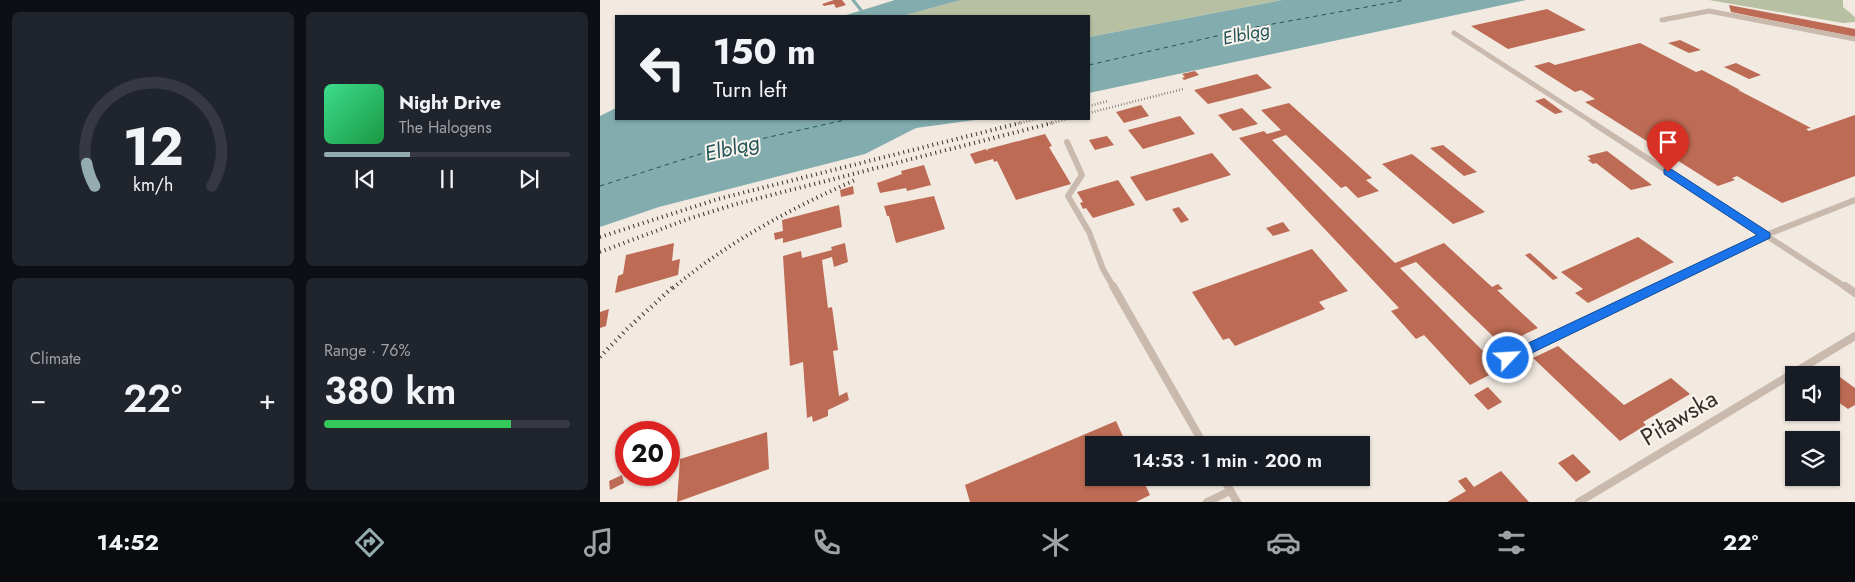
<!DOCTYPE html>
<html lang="en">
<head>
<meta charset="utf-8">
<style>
  :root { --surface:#171b24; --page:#20242c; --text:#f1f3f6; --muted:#9ea1a6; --line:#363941; --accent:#95acaf }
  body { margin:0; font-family:Jost,sans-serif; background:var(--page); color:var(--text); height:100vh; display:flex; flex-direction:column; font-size:19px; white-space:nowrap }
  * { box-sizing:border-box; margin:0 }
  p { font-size:16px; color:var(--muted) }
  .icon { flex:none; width:28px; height:28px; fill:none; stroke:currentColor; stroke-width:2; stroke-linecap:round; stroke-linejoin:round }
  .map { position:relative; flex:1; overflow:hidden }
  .side { display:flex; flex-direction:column; gap:12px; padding:12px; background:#0d0f14; width:600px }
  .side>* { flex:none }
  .top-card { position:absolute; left:15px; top:15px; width:475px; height:105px; border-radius:0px; box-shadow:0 1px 4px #0004; background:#171b24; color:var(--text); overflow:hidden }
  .fabs { position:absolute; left:1185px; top:366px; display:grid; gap:10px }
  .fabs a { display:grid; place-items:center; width:55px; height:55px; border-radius:0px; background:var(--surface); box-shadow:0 1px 4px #0004; font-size:25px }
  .speed { position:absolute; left:15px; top:421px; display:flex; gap:10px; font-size:25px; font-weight:700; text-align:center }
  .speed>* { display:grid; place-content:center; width:65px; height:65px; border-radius:50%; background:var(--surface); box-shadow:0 1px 4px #0004; line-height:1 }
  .speed .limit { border:8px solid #d22; background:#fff; color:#111 }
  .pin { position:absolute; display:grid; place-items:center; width:42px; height:42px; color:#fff; margin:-51px -21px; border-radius:50% 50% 50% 0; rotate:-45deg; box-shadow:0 0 5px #0007 }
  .pin .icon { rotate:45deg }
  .me { position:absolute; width:55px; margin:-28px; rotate:65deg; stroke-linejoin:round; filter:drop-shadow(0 0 4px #0008) }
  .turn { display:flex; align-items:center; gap:18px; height:105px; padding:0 15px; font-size:22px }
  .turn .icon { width:65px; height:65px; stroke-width:2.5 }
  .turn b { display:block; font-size:35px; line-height:42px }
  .big { font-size:38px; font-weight:600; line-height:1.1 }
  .side .widget { flex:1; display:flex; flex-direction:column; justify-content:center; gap:8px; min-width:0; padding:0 18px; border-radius:8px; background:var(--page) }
  .side .dial { align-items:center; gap:0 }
  .dial svg { height:130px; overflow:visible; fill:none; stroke:var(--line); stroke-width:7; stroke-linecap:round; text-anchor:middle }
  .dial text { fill:var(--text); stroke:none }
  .song { display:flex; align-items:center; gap:15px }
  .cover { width:60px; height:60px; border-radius:8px; background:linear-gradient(135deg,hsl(150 70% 55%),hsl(140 70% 35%)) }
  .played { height:5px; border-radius:2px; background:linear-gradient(90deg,var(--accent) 35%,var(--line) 35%) }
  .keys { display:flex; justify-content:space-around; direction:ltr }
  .heat { display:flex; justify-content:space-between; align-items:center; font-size:28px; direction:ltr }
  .charge { height:8px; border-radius:4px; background:linear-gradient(90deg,#34c759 76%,var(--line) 0) }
  .side .tiles { flex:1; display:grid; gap:12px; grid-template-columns:repeat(2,1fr) }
  .trip { position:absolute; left:485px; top:436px; width:285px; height:50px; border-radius:0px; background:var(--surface); box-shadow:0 1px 4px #0004; font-weight:600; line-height:50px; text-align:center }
  .tabs { display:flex; height:80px; justify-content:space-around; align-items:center; background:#090b0e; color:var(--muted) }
  .tabs .icon { width:35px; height:35px }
  .tabs .on { color:var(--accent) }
  .tabs b { font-size:22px; color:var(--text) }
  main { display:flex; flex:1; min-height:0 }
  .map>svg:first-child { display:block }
</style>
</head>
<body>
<main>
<section class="side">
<div class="tiles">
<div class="widget dial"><svg viewBox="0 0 100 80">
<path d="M14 69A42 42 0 1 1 86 69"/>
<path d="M14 69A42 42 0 0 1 9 55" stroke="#95acaf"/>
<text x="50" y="56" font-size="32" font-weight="700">12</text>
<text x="50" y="72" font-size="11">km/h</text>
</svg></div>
<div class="widget">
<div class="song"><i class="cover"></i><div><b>Night Drive</b><p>The Halogens</p></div></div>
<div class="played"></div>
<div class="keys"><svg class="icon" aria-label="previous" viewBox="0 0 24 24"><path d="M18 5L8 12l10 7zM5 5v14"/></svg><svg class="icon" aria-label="pause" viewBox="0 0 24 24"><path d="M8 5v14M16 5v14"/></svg><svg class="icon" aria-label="next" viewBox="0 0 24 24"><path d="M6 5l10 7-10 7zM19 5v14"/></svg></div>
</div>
<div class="widget"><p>Climate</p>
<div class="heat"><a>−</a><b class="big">22°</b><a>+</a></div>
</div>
<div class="widget"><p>Range · 76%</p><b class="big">380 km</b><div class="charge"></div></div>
</div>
</section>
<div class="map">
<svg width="1255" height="502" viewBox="0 0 1255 502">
  <rect width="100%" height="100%" fill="#f2eae1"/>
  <path fill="#b7c0a2" d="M 361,0 L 682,0 L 489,37 L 489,16 L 302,16 Z
    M 1109,0 L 1243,0 L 1243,7 L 1255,17 L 1255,22 L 1243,23 Z"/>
  <path fill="#82acad" d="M 295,0 L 361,0 L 302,16 L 243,16 Z
    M 682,0 L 926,0 L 489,93 L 489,37 Z
    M 16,108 L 16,119 L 382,119 L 316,128 L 265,154 L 59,207 L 0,227 L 0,116 Z"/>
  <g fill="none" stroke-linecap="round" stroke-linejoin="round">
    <path stroke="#82acad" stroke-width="3" d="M 253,0 L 261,10"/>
    <path stroke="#245558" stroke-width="1" stroke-dasharray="4.5 4" stroke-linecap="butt" d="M 489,65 L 656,27 L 805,0
      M 0,186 L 116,149 L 249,119"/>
  </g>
  <path fill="#bd6b54" d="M 234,0 L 242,0 L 246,5 L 236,8 L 234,4 L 224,6 L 222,4 Z
    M 1129,5 L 1255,29 L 1255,37 L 1131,12 Z
    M 947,9 L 986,30 L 908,49 L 871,26 Z
    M 1080,40 L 1101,50 L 1089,53 L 1068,43 Z
    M 1040,43 L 1096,72 L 1102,70 L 1140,90 L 1138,90 L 1211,128 L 1206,129 L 1209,131 L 1255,115 L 1255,176 L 1182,203 L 1137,176 L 1132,178 L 1135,180 L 1118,186 L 985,102 L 995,99 L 981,90 L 975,92 L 934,66 L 949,62 L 955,65 Z
    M 1136,63 L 1161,75 L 1149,79 L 1124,67 Z
    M 595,71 L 599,75 L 584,80 L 582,78 L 585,77 L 582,74 Z
    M 657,74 L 672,88 L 608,104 L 594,90 Z
    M 944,98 L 963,112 L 955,114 L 935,101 Z
    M 689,103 L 772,178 L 766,180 L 779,191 L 758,198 L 746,186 L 741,188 L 686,135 L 672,140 L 795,263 L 844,243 L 892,287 L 898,284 L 903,289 L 897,290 L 938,328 L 902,345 L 816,262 L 800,268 L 901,369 L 870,385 L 824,335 L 816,339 L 791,311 L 799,308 L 639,138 L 664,131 L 667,134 L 681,130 L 661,110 Z
    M 541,105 L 549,116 L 524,123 L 516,112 Z
    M 642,108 L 658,124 L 633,131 L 618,115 Z
    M 580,116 L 595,134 L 543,149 L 528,130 Z
    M 445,134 L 452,146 L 449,147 L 471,184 L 416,200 L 397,161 L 394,162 L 393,159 L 375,164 L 370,154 L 386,149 L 387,151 L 388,149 Z
    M 507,136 L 514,145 L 495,150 L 489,140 Z
    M 843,145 L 877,172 L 864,176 L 830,148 Z
    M 1007,151 L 1052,185 L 1031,190 L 996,163 L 993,164 L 988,160 L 991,159 L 987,156 Z
    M 612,153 L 631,175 L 546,201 L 530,177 Z
    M 812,154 L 885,212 L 853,224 L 782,164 Z
    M 324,165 L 331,185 L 307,191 L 306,188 L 280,193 L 277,183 L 302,174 L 301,171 Z
    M 518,180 L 535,205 L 493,218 L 486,208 L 483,209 L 480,203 L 483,202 L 477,192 Z
    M 253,186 L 254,194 L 241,197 L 240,190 Z
    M 334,196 L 345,229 L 296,243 L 289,216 L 287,216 L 284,206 Z
    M 239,205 L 242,227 L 183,243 L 183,238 L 175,240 L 174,233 L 183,231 L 182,220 Z
    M 579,207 L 589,220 L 581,223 L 572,209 Z
    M 683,222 L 690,231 L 673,236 L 666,228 Z
    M 1038,237 L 1074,262 L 988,303 L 975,293 L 983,289 L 961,272 Z
    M 74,243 L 72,261 L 80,259 L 78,275 L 15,293 L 18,276 L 23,274 L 26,255 Z
    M 245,243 L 248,262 L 234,267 L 232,257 L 222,260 L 228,308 L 232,307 L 238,350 L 233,351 L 239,396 L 247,392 L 249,400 L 228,410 L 228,416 L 213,422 L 212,416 L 207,418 L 203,362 L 190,366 L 183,256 L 201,251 L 202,258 L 232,250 L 231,247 Z
    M 712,249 L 748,291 L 719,302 L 725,309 L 635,346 L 629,338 L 623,340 L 592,292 Z
    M 930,253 L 958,278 L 953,280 L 925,255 Z
    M 9,309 L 6,326 L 0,328 L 0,312 Z
    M 958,346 L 1024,405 L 1071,378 L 1090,394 L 1043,422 L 1046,425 L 1020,441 L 933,358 Z
    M 1233,372 L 1255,388 L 1255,405 L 1248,409 L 1231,397 L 1231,375 L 1228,375 Z
    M 888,387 L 902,402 L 888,410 L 874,395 Z
    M 516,421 L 527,445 L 494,445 L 494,478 L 542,478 L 550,495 L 536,502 L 370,502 L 365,485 Z
    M 167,432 L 169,469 L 77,502 L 80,459 Z
    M 973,454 L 991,472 L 976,482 L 958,463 Z
    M 901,471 L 929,502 L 847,502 L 866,491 L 858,481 L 866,477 L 874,487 Z
    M 22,475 L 24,483 L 10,490 L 9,481 Z"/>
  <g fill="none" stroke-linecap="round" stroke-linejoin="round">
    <path stroke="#cabaae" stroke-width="5" d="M 1062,20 L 1109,11 L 1255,39
      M 854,33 L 995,124"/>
    <path stroke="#cabaae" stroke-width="6" d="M 993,123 L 1247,288
      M 467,142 L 482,175 L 468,196 L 489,232 L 503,269 L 514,288
      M 1056,288 L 1166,235 L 1255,200"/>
    <path stroke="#cabaae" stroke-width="8" d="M 513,286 L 604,445
      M 1245,286 L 1255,293
      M 908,358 L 1058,286
      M 623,478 L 637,502
      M 607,502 L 630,491
      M 979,502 L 1255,336"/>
    <path stroke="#392f2b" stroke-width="2.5" stroke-dasharray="0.5 2.5" stroke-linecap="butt" d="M 489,106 L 508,101
      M 489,113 L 583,89
      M 415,124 L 437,119
      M 447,124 L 468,119"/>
    <path stroke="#392f2b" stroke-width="4" stroke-dasharray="1 4" stroke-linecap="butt" d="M 0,237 L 118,199 L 420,123
      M 0,252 L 88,219 L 136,204 L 452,123
      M 73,288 C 128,242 190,209 255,180"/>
    <path stroke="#392f2b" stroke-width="4.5" stroke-dasharray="1 4.5" stroke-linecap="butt" d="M 0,357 L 28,328 L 74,286"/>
  </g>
  <path fill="#1a73e8" stroke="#114b97" d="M 1064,169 L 1071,169 L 1170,233 L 1170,238 L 913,362 L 903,362 L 901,358 L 903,355 L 1157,235 L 1064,174 Z"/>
  <g text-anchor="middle" stroke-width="4" stroke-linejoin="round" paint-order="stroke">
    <g font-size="18" font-style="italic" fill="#245558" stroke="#faf4ee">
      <text transform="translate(646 34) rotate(-12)" y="6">Elbląg</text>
    </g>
    <g font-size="21" font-style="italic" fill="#245558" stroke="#faf4ee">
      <text transform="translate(132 148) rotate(-13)" y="7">Elbląg</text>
    </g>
    <g font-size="24" fill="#392f2b" stroke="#faf4ee">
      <text transform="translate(1079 418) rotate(-31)" y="8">Piławska</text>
    </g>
  </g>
</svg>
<div class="fabs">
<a><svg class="icon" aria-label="sound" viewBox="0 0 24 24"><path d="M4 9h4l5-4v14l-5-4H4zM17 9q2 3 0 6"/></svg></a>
<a><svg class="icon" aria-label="layers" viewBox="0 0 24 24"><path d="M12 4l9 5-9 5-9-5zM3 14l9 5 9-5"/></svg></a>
</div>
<div class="speed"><div class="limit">20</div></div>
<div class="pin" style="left:1068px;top:172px;background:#d93025"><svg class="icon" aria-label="arrive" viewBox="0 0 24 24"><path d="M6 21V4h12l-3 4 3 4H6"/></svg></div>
<svg class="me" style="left:908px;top:358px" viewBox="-20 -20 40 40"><circle r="17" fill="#1a73e8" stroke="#fff" stroke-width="3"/><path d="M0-11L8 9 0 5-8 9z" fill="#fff"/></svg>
<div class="trip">14:53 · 1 min · 200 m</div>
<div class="top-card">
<div class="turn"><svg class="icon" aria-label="left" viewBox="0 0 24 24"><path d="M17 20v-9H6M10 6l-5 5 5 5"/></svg><div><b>150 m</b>Turn left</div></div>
</div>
</div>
</main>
<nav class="tabs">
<b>14:52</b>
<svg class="icon on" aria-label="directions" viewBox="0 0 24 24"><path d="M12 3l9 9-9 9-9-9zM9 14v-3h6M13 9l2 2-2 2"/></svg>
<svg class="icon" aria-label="music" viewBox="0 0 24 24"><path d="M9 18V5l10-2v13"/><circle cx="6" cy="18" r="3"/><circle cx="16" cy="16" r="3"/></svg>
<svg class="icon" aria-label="phone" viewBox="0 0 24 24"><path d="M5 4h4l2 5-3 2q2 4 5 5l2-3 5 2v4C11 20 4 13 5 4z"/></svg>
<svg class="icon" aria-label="climate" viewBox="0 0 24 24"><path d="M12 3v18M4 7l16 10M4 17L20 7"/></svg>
<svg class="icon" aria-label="car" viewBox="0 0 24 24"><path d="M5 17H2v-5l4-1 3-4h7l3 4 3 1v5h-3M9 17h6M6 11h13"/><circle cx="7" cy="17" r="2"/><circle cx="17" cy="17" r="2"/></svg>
<svg class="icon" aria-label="filters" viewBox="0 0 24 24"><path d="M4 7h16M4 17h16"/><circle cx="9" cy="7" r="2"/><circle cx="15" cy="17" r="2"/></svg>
<b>22°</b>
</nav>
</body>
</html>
